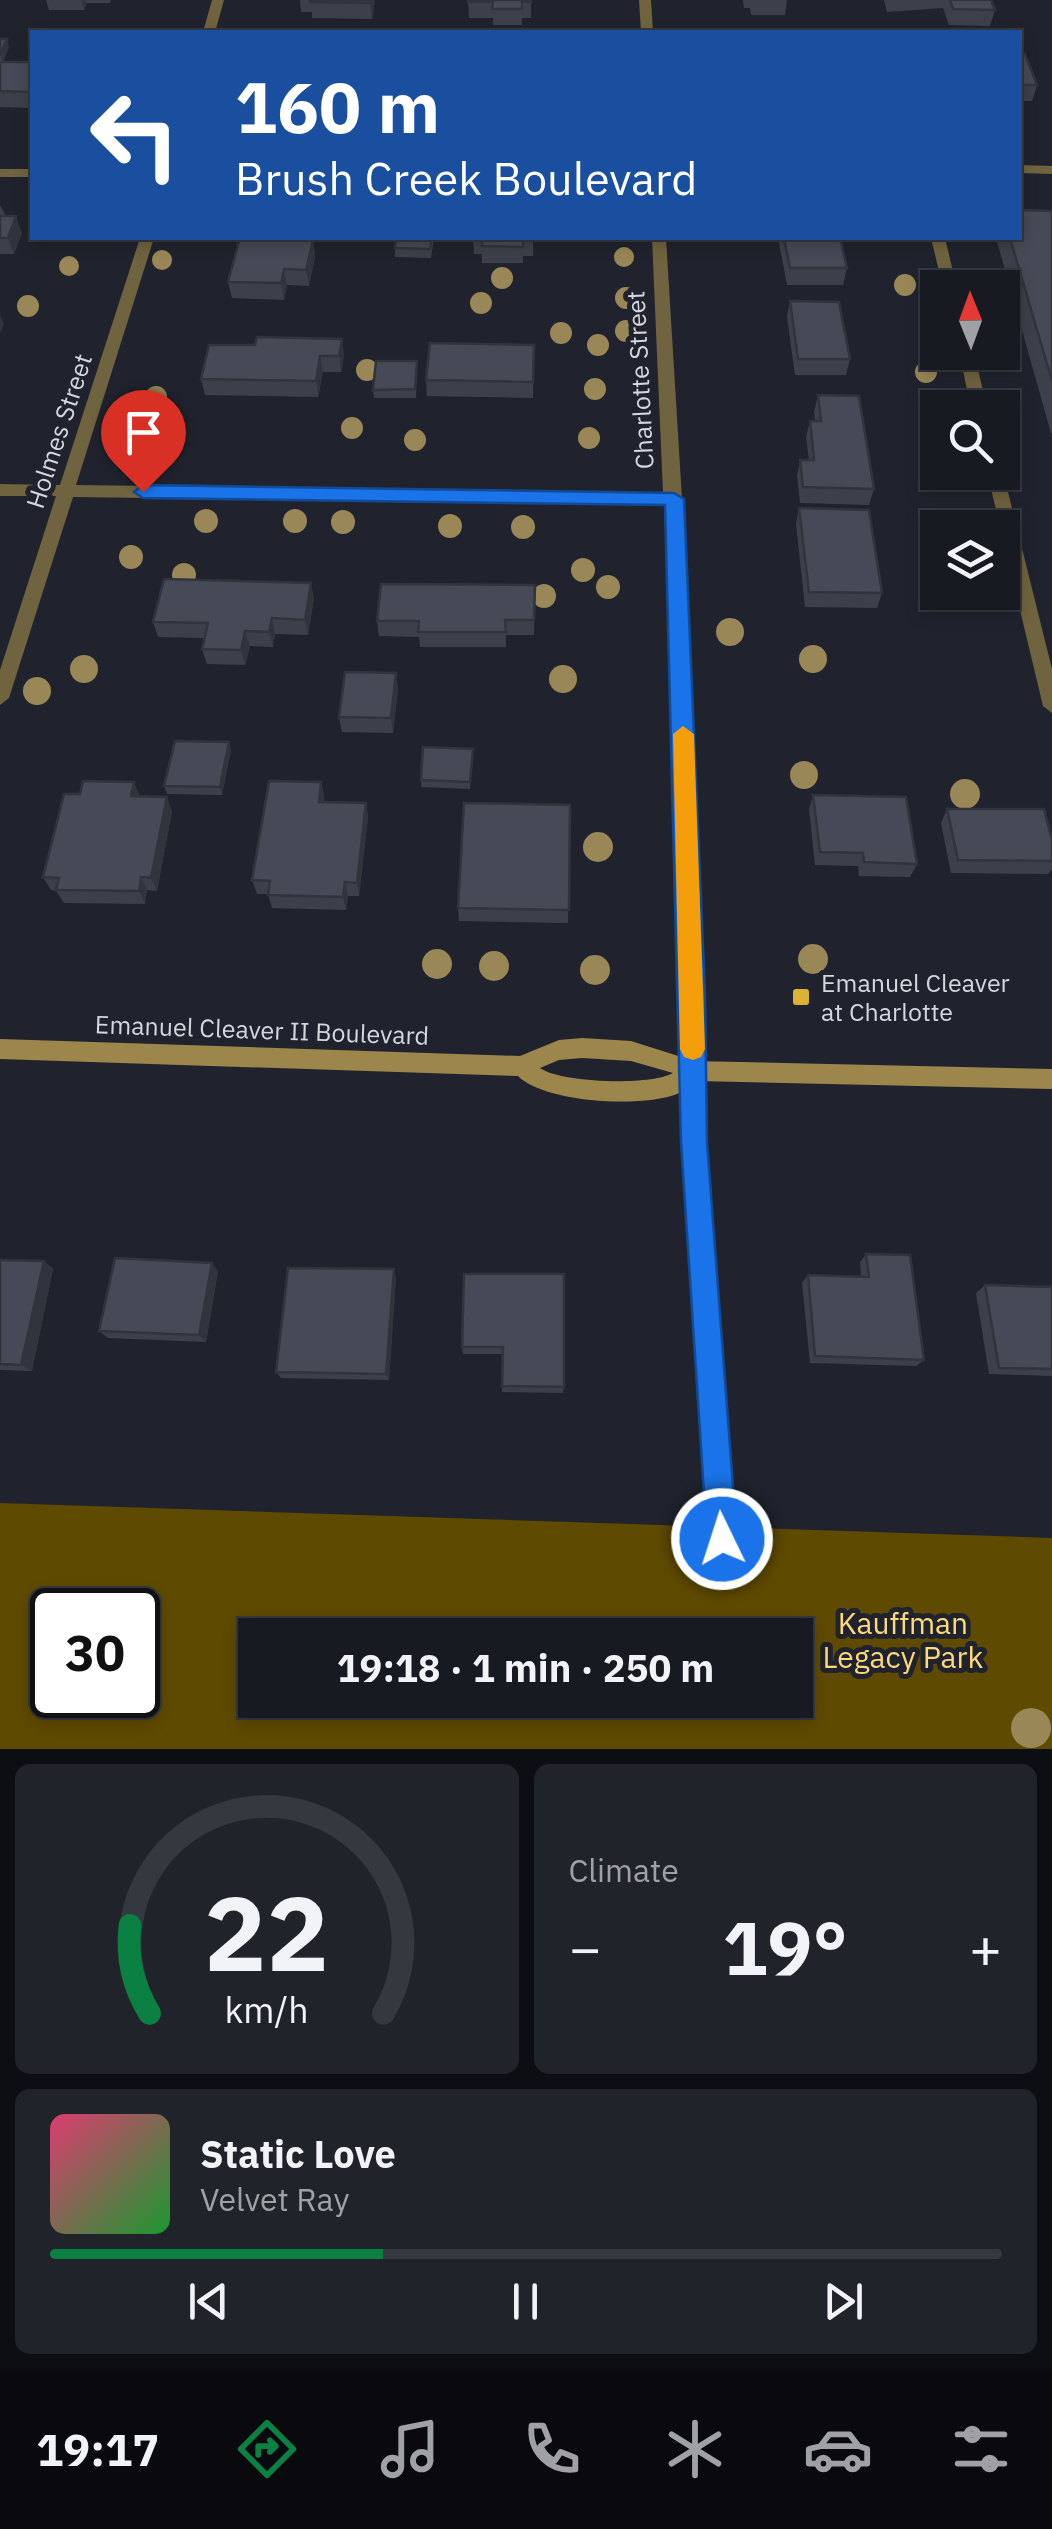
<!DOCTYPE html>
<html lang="en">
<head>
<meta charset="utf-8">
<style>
  :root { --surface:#181a22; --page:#21232a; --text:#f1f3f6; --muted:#9fa1a5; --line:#363840; --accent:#0b8043 }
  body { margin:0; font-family:"IBM Plex Sans",sans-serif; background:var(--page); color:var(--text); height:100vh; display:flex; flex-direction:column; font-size:38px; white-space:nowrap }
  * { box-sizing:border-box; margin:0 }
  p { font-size:32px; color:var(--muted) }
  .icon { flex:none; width:55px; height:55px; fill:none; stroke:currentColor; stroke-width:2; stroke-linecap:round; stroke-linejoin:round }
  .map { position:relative; height:1749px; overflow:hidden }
  .details { display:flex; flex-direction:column; gap:15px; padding:15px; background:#0d0e13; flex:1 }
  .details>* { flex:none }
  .banner { position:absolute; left:30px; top:30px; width:992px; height:210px; border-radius:0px; box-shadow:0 5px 15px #0003,0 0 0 2px var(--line); background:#1a4fa0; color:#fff; overflow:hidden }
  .needle { width:65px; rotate:359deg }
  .tools { position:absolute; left:920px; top:270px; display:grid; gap:20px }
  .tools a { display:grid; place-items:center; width:100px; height:100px; border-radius:0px; background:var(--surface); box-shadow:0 5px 15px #0003,0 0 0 2px var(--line); font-size:50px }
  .speed { position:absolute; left:30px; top:1588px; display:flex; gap:20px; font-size:50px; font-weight:700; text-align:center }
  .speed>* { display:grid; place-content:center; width:130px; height:130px; border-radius:50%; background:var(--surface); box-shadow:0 5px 15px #0003,0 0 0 2px var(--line); line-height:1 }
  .speed .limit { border:5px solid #111; border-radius:15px; background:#fff; color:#111 }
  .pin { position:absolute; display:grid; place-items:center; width:85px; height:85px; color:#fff; margin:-102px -42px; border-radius:50% 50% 50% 0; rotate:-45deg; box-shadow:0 0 10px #0007 }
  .pin .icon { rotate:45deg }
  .me { position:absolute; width:110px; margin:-55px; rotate:356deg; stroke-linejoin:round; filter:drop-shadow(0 0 8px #0008) }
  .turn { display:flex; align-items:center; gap:35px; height:210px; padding:0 40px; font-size:45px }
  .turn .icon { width:130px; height:130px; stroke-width:2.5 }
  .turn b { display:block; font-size:70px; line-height:85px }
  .big { font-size:75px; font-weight:700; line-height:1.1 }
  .details .widget { flex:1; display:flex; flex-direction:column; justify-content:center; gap:15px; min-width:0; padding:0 35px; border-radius:15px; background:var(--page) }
  .details .dial { align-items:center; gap:0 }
  .dial svg { height:260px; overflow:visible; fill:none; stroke:var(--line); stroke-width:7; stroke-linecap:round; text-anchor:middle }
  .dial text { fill:var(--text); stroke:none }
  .song { display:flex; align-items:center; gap:30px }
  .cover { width:120px; height:120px; border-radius:15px; background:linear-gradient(135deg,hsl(340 70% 55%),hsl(130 70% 35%)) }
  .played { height:10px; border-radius:5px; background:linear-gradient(90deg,var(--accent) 35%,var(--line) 35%) }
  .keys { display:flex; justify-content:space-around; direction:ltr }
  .heat { display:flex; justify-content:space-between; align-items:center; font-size:55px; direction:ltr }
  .details .tiles { flex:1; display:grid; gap:15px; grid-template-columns:1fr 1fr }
  .widget:last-child { grid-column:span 2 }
  .trip { position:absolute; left:238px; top:1618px; width:575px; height:100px; border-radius:0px; background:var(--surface); box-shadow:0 5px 15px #0003,0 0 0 2px var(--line); font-weight:700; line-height:100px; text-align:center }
  .menu { display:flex; height:160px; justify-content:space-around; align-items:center; background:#0a0a0e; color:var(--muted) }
  .menu .icon { width:70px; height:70px }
  .menu .current { color:var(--accent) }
  .menu b { font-size:45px; color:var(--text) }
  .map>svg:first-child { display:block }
</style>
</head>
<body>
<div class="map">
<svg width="1052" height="1749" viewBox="0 0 1052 1749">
  <rect width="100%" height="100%" fill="#20232e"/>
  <path fill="#5f4a01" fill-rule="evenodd" d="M 0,1503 L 1052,1538 L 1052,1749 L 0,1749 ZM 52,1610 L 138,1610 L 138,1695 L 52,1695 ZM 255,1635 L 795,1635 L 795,1700 L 255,1700 Z"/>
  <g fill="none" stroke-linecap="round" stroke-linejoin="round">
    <path fill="#70633f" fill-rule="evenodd" d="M 931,238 L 945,238 L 957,288 L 943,288 Z
      M 959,352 L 974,352 L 987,408 L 971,408 Z
      M 987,472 L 1003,472 L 1052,669 L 1052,713 L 1043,706 Z"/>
    <path fill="#70633f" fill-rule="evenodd" d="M 212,0 L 224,0 L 215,32 L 203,32 Z
      M 639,0 L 651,0 L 653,32 L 641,32 Z
      M 1020,165 L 1052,166 L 1052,174 L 1020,173 Z
      M 0,169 L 32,169 L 32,177 L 0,177 Z
      M 140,238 L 154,238 L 76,485 L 663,493 L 652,238 L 666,238 L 682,499 L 705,1142 L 735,1539 L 731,1548 L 722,1552 L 713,1548 L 709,1539 L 683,1142 L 674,735 L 664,505 L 73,497 L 9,698 L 0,705 L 0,670 L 56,496 L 0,496 L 0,484 L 60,485 Z"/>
    <path fill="#9c864b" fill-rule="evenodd" d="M 582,1038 L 631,1041 L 694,1061 L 1052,1069 L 1052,1089 L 697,1081 C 690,1086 684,1091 677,1094 C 642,1108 545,1103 518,1076 L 0,1059 L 0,1039 L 520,1056 L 559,1040 ZM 582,1058 L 631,1061 L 673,1073 C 650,1086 561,1083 540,1068 L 559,1060 Z"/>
  </g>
  <g fill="#998757">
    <circle cx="624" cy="257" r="10"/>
    <circle cx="162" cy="260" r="10"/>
    <circle cx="69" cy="266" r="10"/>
    <circle cx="502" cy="278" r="11"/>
    <circle cx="905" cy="285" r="11"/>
    <circle cx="626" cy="298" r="11"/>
    <circle cx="481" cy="303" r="11"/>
    <circle cx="28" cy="306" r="11"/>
    <circle cx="626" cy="331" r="11"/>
    <circle cx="561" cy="333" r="11"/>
    <circle cx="598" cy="345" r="11"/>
    <circle cx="367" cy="370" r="11"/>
    <circle cx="926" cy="372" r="11"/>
    <circle cx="595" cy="389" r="11"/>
    <circle cx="156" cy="397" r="11"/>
    <circle cx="352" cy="428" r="11"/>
    <circle cx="589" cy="438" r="11"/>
    <circle cx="415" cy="440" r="11"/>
    <circle cx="206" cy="521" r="12"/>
    <circle cx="295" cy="521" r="12"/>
    <circle cx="343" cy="522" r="12"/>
    <circle cx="450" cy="526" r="12"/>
    <circle cx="523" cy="527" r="12"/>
    <circle cx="131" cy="557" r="12"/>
    <circle cx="583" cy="570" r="12"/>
    <circle cx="184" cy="575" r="12"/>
    <circle cx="608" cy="587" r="12"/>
    <circle cx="544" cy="596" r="12"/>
    <circle cx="730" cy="632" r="14"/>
    <circle cx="813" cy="659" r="14"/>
    <circle cx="84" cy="669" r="14"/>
    <circle cx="563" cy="679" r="14"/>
    <circle cx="37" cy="691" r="14"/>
    <circle cx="804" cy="775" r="14"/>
    <circle cx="965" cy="794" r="15"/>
    <circle cx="598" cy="847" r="15"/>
    <circle cx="813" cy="959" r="15"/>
    <circle cx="437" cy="964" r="15"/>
    <circle cx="494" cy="966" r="15"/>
    <circle cx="595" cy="970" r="15"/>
    <circle cx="1031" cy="1728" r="20"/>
  </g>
  <path fill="#3c404a" d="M 46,0 L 111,0 L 110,3 L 87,3 L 84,10 L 49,10 Z
    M 300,0 L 375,0 L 372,19 L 312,18 L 312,12 L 301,12 Z
    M 468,0 L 531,0 L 531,18 L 522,18 L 522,25 L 493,25 L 493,18 L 469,18 Z
    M 743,0 L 787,0 L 785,15 L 751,15 L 750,8 L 744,8 Z
    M 884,0 L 991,0 L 995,10 L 990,26 L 949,25 L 943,8 L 887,12 Z
    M 0,39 L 9,47 L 3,62 L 32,62 L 32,108 L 0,107 Z
    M 1020,54 L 1037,85 L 1032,101 L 1020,101 Z
    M 0,205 L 6,216 L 22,233 L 14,254 L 0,254 Z
    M 1052,211 L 1052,433 L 1051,433 L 996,238 L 1020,238 Z
    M 240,238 L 298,238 L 298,239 L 313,240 L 315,256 L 309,286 L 287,285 L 284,300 L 232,298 L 228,282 Z
    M 434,238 L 431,258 L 395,257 L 395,248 Z
    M 473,238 L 533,238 L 533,256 L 523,256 L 523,263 L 482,263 L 482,254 L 474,254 Z
    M 778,238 L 840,238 L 847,268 L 843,285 L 787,285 Z
    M 790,301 L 850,359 L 846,375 L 795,375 L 787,317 Z
    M 209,345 L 344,355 L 341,372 L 323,372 L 318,397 L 205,395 L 201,379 Z
    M 534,345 L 533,398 L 427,396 L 426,380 Z
    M 417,361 L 416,398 L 374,398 L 373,390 Z
    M 818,395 L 874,489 L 869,505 L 800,503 L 797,476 L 800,460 L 809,460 L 806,437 L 810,421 L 815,421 L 814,412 Z
    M 799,508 L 882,593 L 877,608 L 805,607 L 796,524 Z
    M 535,585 L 534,635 L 506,635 L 506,647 L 420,647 L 419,637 L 379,636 L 377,621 Z
    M 314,598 L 308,635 L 275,634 L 273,647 L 250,646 L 245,665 L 207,664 L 202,649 L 205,638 L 158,637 L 153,622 Z
    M 398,688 L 393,733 L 342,732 L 339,717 Z
    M 473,749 L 470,789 L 421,787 L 421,780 Z
    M 231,750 L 222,795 L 167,794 L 164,786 Z
    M 321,782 L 324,796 L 324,802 L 366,803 L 368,817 L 359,896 L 348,896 L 346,910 L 272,908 L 268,894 L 257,894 L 252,880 Z
    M 813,795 L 917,864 L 910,877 L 859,876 L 858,866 L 815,865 L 809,809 Z
    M 140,797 L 172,811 L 157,891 L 147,890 L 145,904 L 64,903 L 56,891 L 51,890 L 43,877 Z
    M 570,805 L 568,923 L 459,921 L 458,908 Z
    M 947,809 L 1052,840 L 1052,869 L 1048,874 L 951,873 L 941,823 Z
    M 866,1254 L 924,1360 L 916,1366 L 810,1363 L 802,1283 L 808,1275 L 861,1276 L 860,1262 Z
    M 0,1260 L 44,1261 L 53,1269 L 32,1371 L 0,1370 Z
    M 218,1271 L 206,1342 L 108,1338 L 99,1331 Z
    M 464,1274 L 564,1387 L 563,1393 L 502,1392 L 502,1354 L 463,1354 L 462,1347 Z
    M 396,1277 L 389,1380 L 281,1378 L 276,1372 Z
    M 985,1285 L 1052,1287 L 1052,1376 L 989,1374 L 976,1293 Z"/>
  <path fill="#31343c" d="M 81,0 L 86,0 L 87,3 L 84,10 Z
    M 371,0 L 375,0 L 372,19 L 370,3 Z
    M 7,39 L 9,47 L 3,62 L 0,54 Z
    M 16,216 L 22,233 L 14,254 L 8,238 Z
    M 313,240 L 315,256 L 309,286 L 306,270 Z
    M 284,269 L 287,285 L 284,300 L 281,283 Z
    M 0,315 L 4,324 L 0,334 Z
    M 342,339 L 344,355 L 341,372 L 339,356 Z
    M 320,356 L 323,372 L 318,397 L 316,381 Z
    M 311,583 L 314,598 L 308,635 L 305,620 Z
    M 272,618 L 275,634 L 273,647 L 269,632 Z
    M 245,631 L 250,646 L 245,665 L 241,650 Z
    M 396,673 L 398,688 L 393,733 L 391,718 Z
    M 229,742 L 231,750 L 222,795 L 220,787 Z
    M 134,782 L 140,796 L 131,796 Z
    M 321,782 L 324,796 L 322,815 L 319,802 Z
    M 167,797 L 172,811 L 157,891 L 151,878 Z
    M 366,803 L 368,817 L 359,896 L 357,883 Z
    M 141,877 L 147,890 L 145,904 L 139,891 Z
    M 345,882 L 348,896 L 346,910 L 343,897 Z
    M 44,1261 L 53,1269 L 32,1371 L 21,1365 Z
    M 212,1263 L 218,1271 L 206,1342 L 199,1335 Z
    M 394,1269 L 396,1277 L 389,1380 L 386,1374 Z"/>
  <path fill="#464a56" stroke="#31343c" stroke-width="2.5" d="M 311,0 L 371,0 L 370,3 L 310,2 Z
    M 468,0 L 531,0 L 531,2 L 522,2 L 522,9 L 492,9 L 493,2 L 468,2 Z
    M 950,0 L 991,0 L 995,10 L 953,9 Z
    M 0,39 L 7,39 L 0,54 Z
    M 1020,54 L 1025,54 L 1037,85 L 1020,85 Z
    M 0,62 L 32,62 L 32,92 L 0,91 Z
    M 1020,210 L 1052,211 L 1052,381 L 1010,238 L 1020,238 Z
    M 0,216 L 16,216 L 8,238 L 0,238 Z
    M 240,238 L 295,238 L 295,239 L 313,240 L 306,270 L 284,269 L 281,283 L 228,282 Z
    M 396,238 L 432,238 L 430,249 L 395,248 Z
    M 482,238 L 533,238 L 533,239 L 523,239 L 523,247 L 482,246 Z
    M 784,238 L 840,238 L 847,268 L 790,268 Z
    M 790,301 L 839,302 L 850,359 L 798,359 Z
    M 257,337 L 342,339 L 339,356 L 320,356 L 316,381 L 201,379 L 209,345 L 255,345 Z
    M 430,343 L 534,345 L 533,382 L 426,380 Z
    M 376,361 L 417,361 L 415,389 L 373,390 Z
    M 818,395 L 859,396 L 874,489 L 803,487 L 800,460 L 814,460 L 810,421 L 821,421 Z
    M 799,508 L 869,510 L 882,593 L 809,592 Z
    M 164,579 L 311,583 L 305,620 L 272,618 L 269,632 L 245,631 L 241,650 L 202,649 L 208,623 L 153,622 Z
    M 381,584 L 535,585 L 534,620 L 505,620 L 506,632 L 418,632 L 419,621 L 377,621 Z
    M 345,672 L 396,673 L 391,718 L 339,717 Z
    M 175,741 L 229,742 L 220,787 L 164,786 Z
    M 423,747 L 473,749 L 470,782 L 421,780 Z
    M 83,781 L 134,782 L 131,796 L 167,797 L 151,878 L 141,877 L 139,891 L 56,890 L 59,878 L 43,877 L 64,794 L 80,794 Z
    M 269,781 L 321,782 L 319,802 L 366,803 L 357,883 L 345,882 L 343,897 L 268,895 L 270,881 L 252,880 Z
    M 813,795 L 906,797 L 917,864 L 864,862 L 863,853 L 820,852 Z
    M 464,803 L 570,805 L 569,910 L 458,908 Z
    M 947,809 L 1044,809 L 1052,840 L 1052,861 L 958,860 Z
    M 866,1254 L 910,1255 L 924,1360 L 815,1356 L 808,1275 L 869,1277 Z
    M 115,1258 L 212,1263 L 199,1335 L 99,1331 Z
    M 0,1260 L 44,1261 L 21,1365 L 0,1364 Z
    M 288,1268 L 394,1269 L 386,1374 L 276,1372 Z
    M 464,1274 L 564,1274 L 564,1387 L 502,1386 L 503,1347 L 462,1347 Z
    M 985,1285 L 1052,1287 L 1052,1369 L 999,1368 Z"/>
  <path fill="#1a73e8" stroke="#114b97" stroke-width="2.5" d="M 143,485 L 674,493 L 684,499 L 705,994 L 707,1142 L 737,1539 L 733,1550 L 722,1554 L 712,1550 L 707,1539 L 681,1142 L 665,505 L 143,498 L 134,492 Z"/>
  <path fill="#f59e0b" d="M 683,726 L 694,734 L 705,1049 L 701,1057 L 693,1060 L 684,1057 L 680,1049 L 673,734 Z"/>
  <rect fill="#dbb233" stroke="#20232e" stroke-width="4" x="791" y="987" width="20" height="20" rx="5"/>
  <g text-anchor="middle" stroke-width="10" stroke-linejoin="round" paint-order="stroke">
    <g font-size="25" fill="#d5d7df" stroke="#20232e">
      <text transform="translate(640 380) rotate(-93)" y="9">Charlotte Street</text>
      <text transform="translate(59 431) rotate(-72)" y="9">Holmes Street</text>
      <text transform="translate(262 1030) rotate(2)" y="9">Emanuel Cleaver II Boulevard</text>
    </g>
    <g font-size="25" fill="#d5d7df" stroke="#20232e" text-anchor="start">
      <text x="821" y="992">Emanuel Cleaver<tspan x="821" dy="29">at Charlotte</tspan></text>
    </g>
    <g font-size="30" fill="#fcd979" stroke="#20232e">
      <text x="903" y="1634">Kauffman<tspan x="903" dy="34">Legacy Park</tspan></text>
    </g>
  </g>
</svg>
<div class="tools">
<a><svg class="needle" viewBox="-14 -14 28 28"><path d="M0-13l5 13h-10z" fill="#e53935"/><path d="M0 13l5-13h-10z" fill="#9fa1a5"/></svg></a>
<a><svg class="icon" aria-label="search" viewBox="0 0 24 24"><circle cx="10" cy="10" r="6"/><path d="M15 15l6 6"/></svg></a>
<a><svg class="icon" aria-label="layers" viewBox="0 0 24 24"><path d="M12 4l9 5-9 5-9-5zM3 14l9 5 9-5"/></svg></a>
</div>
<div class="speed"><div class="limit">30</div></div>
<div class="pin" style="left:143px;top:492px;background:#d93025"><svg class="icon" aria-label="arrive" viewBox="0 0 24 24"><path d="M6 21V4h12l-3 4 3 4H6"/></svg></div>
<svg class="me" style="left:722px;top:1539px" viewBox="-20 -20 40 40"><circle r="17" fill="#1a73e8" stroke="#fff" stroke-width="3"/><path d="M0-11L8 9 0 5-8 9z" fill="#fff"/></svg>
<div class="trip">19:18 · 1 min · 250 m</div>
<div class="banner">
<div class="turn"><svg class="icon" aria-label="left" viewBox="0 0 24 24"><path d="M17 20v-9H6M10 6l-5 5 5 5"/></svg><div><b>160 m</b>Brush Creek Boulevard</div></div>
</div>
</div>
<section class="details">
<div class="tiles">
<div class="widget dial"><svg viewBox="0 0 100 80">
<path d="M14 69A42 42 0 1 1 86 69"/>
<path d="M14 69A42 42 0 0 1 8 42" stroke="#0b8043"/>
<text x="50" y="56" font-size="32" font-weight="700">22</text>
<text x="50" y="72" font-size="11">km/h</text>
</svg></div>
<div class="widget"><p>Climate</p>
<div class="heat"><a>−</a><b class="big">19°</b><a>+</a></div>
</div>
<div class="widget">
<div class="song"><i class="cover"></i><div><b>Static Love</b><p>Velvet Ray</p></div></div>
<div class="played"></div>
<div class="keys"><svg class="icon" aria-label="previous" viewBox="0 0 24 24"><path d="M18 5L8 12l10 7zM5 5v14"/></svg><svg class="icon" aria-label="pause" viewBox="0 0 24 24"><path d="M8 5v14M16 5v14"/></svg><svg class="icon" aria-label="next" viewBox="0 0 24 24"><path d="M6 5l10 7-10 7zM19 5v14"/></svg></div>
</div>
</div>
</section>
<nav class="menu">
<b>19:17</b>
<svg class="icon current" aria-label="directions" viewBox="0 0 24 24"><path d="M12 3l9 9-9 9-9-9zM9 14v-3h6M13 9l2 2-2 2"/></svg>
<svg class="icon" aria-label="music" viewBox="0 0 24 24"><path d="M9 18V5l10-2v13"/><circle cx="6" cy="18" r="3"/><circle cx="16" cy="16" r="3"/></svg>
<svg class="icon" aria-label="phone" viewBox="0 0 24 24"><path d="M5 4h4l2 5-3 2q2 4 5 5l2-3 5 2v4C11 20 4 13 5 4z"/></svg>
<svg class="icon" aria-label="climate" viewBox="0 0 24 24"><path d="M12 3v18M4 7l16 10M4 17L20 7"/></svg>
<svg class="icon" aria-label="car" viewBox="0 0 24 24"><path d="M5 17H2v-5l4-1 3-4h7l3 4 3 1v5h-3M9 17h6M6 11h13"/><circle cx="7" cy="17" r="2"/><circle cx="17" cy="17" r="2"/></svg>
<svg class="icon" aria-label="filters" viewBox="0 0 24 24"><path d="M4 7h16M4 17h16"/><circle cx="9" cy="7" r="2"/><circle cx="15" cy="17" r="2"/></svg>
</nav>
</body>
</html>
